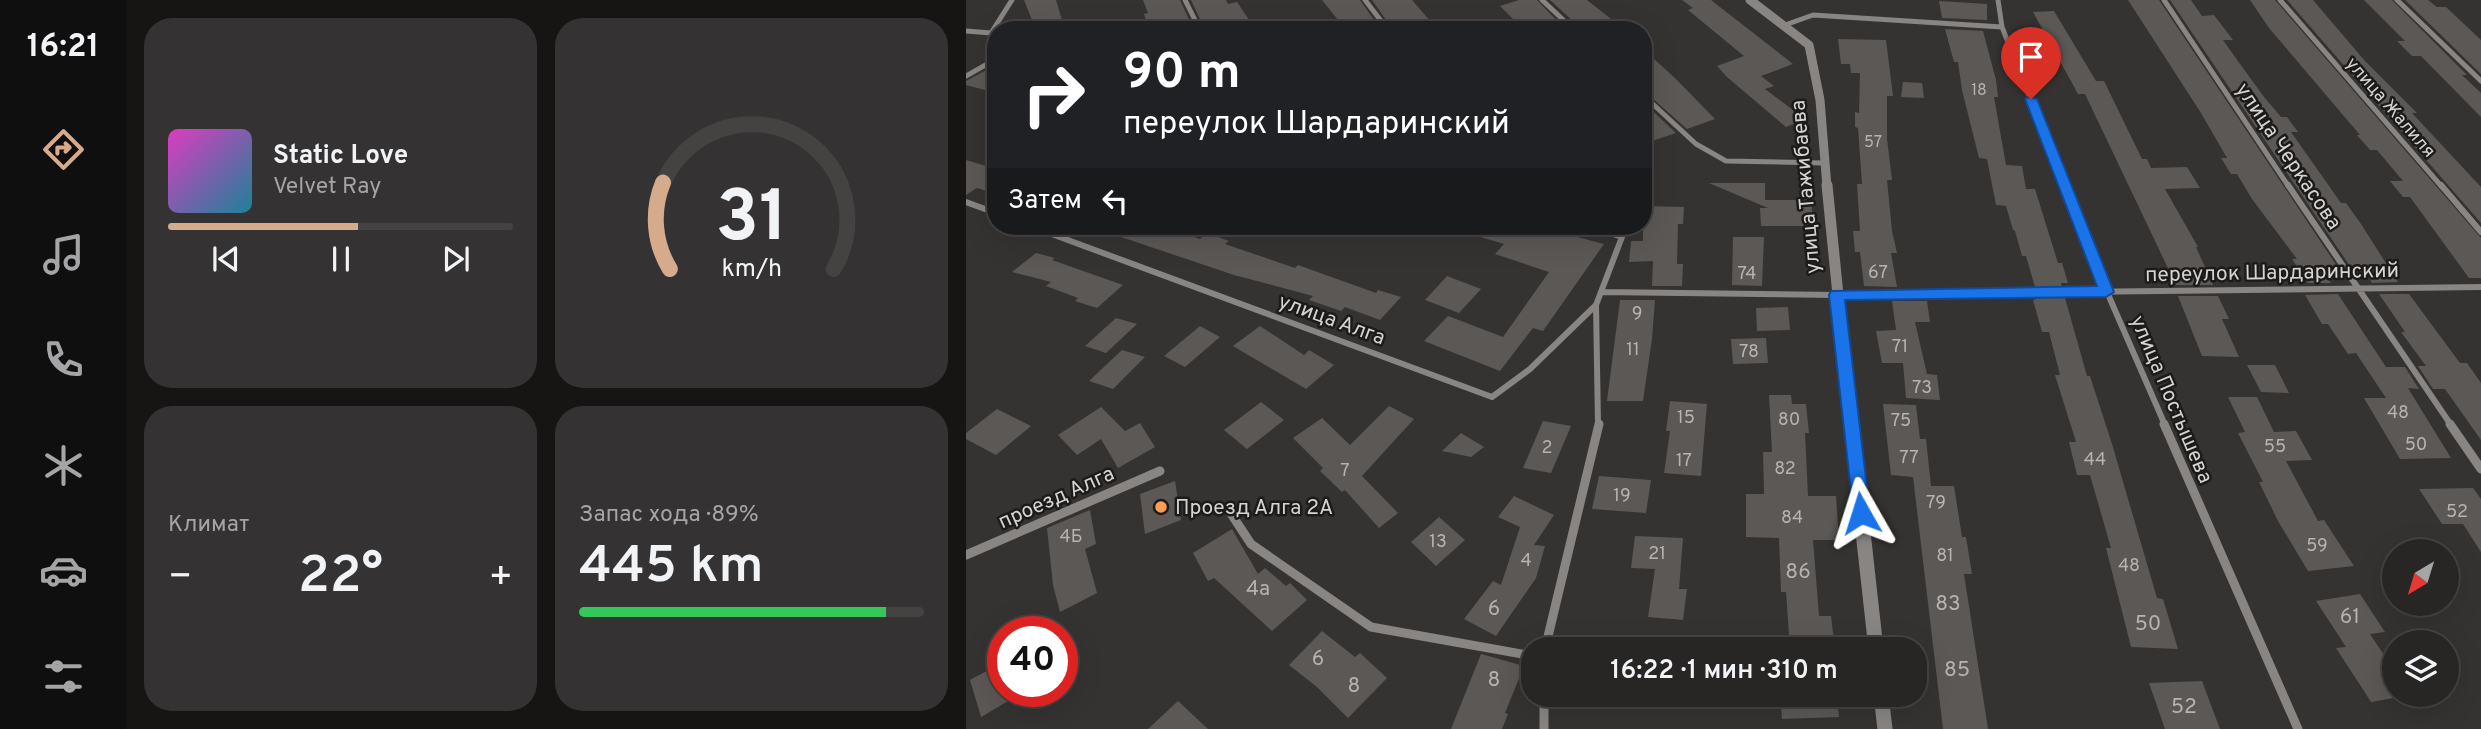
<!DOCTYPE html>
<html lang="ru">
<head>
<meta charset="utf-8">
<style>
  :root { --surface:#282625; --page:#343232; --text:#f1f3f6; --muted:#a5a5a7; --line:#444342; --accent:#d6ab8b }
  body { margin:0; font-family:Overpass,sans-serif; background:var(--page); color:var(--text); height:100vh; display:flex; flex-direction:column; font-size:26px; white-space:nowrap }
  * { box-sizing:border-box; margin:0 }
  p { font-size:23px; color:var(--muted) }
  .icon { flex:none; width:38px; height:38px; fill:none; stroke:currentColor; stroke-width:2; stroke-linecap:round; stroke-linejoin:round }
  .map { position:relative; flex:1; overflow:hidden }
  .details { display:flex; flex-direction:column; gap:18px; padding:18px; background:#161514; width:840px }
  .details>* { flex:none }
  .guide { position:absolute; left:21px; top:21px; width:665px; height:214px; border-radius:28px; box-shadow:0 7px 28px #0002,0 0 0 2px var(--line); background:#202124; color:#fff; overflow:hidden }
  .needle { width:46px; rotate:218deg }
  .buttons { position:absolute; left:1416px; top:539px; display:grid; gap:14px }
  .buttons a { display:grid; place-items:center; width:77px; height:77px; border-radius:50%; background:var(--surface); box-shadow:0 7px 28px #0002,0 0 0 2px var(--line); font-size:35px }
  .speed { position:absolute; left:21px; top:616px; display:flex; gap:14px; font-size:35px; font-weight:700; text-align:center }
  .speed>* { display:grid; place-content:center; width:91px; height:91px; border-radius:50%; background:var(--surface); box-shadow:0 7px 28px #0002,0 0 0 2px var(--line); line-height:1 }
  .speed .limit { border:10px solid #d22; background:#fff; color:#111 }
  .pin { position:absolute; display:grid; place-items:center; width:60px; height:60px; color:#fff; margin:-72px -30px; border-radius:50% 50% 50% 0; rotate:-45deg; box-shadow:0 0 7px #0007 }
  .pin .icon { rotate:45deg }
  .me { position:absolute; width:77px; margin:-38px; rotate:354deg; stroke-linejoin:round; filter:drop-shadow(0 0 5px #0008) }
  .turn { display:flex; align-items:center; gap:24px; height:147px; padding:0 21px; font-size:32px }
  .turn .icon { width:91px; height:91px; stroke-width:2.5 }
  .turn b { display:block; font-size:49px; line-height:60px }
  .then { display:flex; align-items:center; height:66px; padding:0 21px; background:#0003; gap:14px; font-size:26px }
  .big { font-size:52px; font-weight:600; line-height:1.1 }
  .details .tile { flex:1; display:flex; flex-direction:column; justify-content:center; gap:10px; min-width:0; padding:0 24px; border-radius:28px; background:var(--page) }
  .details .dial { align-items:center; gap:0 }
  .dial svg { height:182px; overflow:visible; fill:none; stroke:var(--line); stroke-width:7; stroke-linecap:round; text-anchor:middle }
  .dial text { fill:var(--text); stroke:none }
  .song { display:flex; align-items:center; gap:21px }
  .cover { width:84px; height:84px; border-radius:10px; background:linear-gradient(135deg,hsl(310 70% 55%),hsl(190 70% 35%)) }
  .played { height:7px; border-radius:4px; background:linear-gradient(90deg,var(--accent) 55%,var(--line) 55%) }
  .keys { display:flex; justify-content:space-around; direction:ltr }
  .heat { display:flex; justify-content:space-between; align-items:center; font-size:38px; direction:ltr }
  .charge { height:10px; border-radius:5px; background:linear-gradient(90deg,#34c759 89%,var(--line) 0) }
  .details .tiles { flex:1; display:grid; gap:18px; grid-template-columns:repeat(2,1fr) }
  .trip { position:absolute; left:555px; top:637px; width:406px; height:70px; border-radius:28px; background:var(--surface); box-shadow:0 7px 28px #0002,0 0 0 2px var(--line); font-weight:600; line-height:70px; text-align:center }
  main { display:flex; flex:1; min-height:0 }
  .menu { display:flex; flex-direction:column; width:126px; justify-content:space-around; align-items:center; background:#100f0f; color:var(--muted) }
  .menu .icon { width:49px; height:49px }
  .menu .selected { color:var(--accent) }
  .menu b { font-size:32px; color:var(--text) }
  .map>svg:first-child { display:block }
</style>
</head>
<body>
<main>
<nav class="menu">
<b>16:21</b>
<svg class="icon selected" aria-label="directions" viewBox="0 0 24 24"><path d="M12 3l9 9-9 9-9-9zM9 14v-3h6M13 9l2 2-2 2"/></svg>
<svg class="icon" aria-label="music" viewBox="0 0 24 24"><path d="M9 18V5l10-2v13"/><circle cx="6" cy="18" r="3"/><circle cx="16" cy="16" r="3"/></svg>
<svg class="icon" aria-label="phone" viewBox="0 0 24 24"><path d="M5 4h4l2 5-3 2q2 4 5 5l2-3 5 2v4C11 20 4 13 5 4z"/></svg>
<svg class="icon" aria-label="climate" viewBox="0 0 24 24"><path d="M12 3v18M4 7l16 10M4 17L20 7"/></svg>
<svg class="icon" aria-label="car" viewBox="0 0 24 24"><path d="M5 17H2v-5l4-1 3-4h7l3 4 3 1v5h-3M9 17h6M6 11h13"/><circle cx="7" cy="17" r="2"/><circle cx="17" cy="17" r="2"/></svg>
<svg class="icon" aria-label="filters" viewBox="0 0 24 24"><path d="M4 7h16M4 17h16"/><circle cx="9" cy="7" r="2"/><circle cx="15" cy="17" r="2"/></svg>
</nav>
<section class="details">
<div class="tiles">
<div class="tile">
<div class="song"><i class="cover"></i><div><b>Static Love</b><p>Velvet Ray</p></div></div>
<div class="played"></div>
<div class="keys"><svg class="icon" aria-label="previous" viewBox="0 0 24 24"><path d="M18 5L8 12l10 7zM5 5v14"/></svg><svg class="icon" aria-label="pause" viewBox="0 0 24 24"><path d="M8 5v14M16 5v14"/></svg><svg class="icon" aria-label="next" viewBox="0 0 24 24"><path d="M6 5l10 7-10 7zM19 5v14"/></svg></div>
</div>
<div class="tile dial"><svg viewBox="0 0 100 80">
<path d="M14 69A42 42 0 1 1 86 69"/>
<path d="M14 69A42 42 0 0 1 11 31" stroke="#d6ab8b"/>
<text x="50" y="56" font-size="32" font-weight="700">31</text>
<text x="50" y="72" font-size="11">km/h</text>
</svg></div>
<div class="tile"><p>Климат</p>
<div class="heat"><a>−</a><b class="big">22°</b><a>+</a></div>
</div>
<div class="tile"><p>Запас хода · 89%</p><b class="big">445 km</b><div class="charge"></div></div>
</div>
</section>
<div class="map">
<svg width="1515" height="729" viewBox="0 0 1515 729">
  <rect width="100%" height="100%" fill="#353331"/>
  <path fill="#5b5856" d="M 58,0 L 90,0 L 99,30 L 70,30 Z
    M 177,0 L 214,0 L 228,30 L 183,30 L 178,14 L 182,13 Z
    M 225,0 L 260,0 L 262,4 L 271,2 L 290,30 L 239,30 Z
    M 356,0 L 394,0 L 415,30 L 380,30 Z
    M 406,0 L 446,0 L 472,30 L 427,30 Z
    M 553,0 L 571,0 L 597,27 L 567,30 L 558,21 L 551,23 L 534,6 Z
    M 584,0 L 621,0 L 659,30 L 626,30 L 616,21 L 609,23 Z
    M 716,0 L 745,0 L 827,64 L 795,76 L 808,86 L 799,89 L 839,119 L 820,127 L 761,77 L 751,66 L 778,56 L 722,10 L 727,8 Z
    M 1162,0 L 1193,0 L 1379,278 L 1362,278 L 1365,283 L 1342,283 L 1326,259 L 1331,259 L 1286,199 L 1271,174 L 1265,174 L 1255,158 L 1261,158 L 1235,113 Z
    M 1204,0 L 1225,0 L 1236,16 L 1248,15 L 1267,40 L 1257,40 L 1269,57 L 1298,97 L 1315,117 L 1321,117 L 1332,132 L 1325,132 L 1375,203 L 1380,203 L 1395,224 L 1432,282 L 1406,283 L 1403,278 L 1392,278 Z
    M 1284,0 L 1309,0 L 1515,238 L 1515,278 L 1503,278 L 1444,197 L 1437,197 L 1424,181 L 1437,181 L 1411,150 L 1404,150 L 1391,135 L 1394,135 L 1303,28 Z
    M 1321,0 L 1347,0 L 1399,61 L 1451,113 L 1446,113 L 1515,187 L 1515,223 Z
    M 1398,0 L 1426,0 L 1501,75 L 1496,75 L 1515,93 L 1515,117 L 1455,56 L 1446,56 L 1431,41 L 1439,41 Z
    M 1439,0 L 1462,0 L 1471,7 L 1480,7 L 1515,40 L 1515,74 Z
    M 973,1 L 1021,4 L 1021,20 L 976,18 Z
    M 1088,11 L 1130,81 L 1138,81 L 1176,159 L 1181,159 L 1185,168 L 1221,167 L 1234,188 L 1199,189 L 1232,247 L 1230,247 L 1247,285 L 1210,285 L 1119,94 L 1112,94 L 1067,12 Z
    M 979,29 L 1017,31 L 1030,80 L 1032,97 L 1028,97 L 1040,165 L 1056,166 L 1060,189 L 1069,189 L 1092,263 L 1096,263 L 1102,283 L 1095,283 L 1096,287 L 1069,287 L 1060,256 L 1056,256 L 1049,231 L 1047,230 L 1040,206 L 1030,205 L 1021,159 L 1013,158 L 996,90 L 992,62 L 988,62 Z
    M 872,39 L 920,40 L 927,96 L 921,96 L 921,139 L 926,180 L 921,180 L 926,231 L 931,253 L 925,253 L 931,287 L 898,286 L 894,252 L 889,252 L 887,231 L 894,231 L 891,184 L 896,184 L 892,128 L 889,127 L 889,112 L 893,113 L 894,73 L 885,73 L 884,64 L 875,64 Z
    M 677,49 L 710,79 L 749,119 L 721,129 L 677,90 Z
    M 24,68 L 30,70 L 30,93 L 0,85 L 0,81 Z
    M 937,82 L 956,83 L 958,98 L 935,97 Z
    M 677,102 L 710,133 L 677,144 Z
    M 0,160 L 30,169 L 30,194 L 11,188 L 0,195 Z
    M 743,183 L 799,183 L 799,200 L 838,200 L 845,202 L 848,226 L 795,226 L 794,208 L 802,208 Z
    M 677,206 L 718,207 L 717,224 L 712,224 L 711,264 L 717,264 L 716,286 L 686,286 L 687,261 L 663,262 L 665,241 L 677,241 Z
    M 165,226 L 194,226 L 234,239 L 241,233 L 263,241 L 259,244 L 329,268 L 332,265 L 410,293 L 412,290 L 435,297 L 414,320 L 379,307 L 375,311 L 343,300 L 347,296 L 268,275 L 152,236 Z
    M 491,226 L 569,226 L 638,244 L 577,331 L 567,328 L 534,371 L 458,341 L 482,316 L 537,337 L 583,272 L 529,254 L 538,244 L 491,230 Z
    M 767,237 L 798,237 L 796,286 L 766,285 Z
    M 70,253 L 89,258 L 86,260 L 157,285 L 131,308 L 109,301 L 112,298 L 80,286 L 85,282 L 46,272 Z
    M 481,276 L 515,289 L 493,313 L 459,300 Z
    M 1372,294 L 1420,367 L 1439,367 L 1453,389 L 1442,388 L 1485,458 L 1434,459 L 1398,398 L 1420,398 L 1390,353 L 1382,354 L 1362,324 L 1356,324 L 1339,295 Z
    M 1413,294 L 1443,294 L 1494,363 L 1501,363 L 1515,383 L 1515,440 L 1479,389 L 1467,389 L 1452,366 L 1460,366 L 1435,332 L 1439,332 Z
    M 1212,296 L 1252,296 L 1263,319 L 1256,319 L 1273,357 L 1236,356 Z
    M 1072,298 L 1099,298 L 1121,376 L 1124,376 L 1146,444 L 1191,598 L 1197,599 L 1212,649 L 1165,647 L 1140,548 L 1145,548 L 1124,475 L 1111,475 L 1103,442 L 1110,442 L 1089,375 L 1094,375 L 1083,332 L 1076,332 L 1067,300 Z
    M 654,300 L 689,300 L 686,339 L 677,401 L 641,401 Z
    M 926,301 L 961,301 L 964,322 L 949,322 L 961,374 L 971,375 L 974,400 L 940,398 L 937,363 L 916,363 L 910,331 L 930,330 Z
    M 822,307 L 824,330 L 791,331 L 790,308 Z
    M 150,318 L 171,324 L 140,353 L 119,346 Z
    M 234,326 L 254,337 L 219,367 L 198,356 Z
    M 294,326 L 338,355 L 343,350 L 368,365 L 340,389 L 267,346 Z
    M 800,338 L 802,363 L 767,364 L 765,339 Z
    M 156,350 L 179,357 L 147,389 L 123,381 Z
    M 1281,365 L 1309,365 L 1323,393 L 1295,392 Z
    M 803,395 L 825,395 L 826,404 L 840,404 L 843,433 L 839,433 L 842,496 L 870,496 L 873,540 L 847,540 L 853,616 L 865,616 L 869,649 L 824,649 L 820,592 L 815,592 L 813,538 L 780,537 L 780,494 L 798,494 L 797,452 L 806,452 Z
    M 1262,397 L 1291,397 L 1308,432 L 1330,431 L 1346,460 L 1320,461 L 1352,521 L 1358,520 L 1388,566 L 1342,571 L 1312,521 L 1293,482 L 1297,482 L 1272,433 L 1279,432 Z
    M 704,401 L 741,404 L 735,476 L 698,473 L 704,431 L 700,431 Z
    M 295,402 L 318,420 L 281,449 L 258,430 Z
    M 917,404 L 950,405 L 954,439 L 960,439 L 965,486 L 988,486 L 996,537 L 1000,537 L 1006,574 L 998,574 L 1022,729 L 977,729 L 947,477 L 925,475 Z
    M 423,406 L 448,419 L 396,476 L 432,513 L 413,528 L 379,490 L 376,492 L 354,471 L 357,468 L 327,438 L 356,418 L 384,445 Z
    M 135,407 L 159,431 L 174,423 L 189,447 L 152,468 L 135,439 L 111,455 L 92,435 Z
    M 31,409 L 65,426 L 30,455 L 0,439 L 0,433 Z
    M 577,421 L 605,426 L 585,473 L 557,468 Z
    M 495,433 L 518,447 L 505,457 L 476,451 Z
    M 633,476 L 685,480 L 680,513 L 626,509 Z
    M 209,481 L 215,520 L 179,534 L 174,494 Z
    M 1507,488 L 1515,499 L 1515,552 L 1497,524 L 1476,524 L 1453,489 Z
    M 548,496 L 588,515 L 568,545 L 579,546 L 570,578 L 530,636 L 498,619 L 527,581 L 535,585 L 554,527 L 532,517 Z
    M 124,510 L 130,544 L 119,549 L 131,593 L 94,612 L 87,585 L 81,528 Z
    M 473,517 L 499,540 L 470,566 L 445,542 Z
    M 266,529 L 292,574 L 299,568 L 320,586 L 324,583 L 341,600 L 306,631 L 248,578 L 242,581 L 227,553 Z
    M 669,536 L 717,538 L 713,589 L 721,589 L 717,620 L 682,617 L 689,569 L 665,568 Z
    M 1394,594 L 1419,632 L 1404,634 L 1428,670 L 1428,698 L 1405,702 L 1370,648 L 1380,647 L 1350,601 Z
    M 356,631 L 389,657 L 394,653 L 421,678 L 382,718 L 351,687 L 323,665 Z
    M 515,654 L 558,666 L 539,713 L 542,714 L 536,729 L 485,729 Z
    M 37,662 L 37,691 L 59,691 L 15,717 L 4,680 Z
    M 1236,681 L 1254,729 L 1199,729 L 1183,683 Z
    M 814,695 L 871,695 L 873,717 L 816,719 Z
    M 212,701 L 242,729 L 182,729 Z"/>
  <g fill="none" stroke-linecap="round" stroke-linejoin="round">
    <path stroke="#888583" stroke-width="5" d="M 219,0 L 234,30
      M 399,0 L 422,30
      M 576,0 L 608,30
      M 1032,0 L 1036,27 L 1099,187
      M 1198,0 L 1323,187
      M 1314,0 L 1476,187
      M 1431,0 L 1515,81
      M 819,25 L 847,15 L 1036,27
      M 0,31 L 25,33 L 30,55
      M 25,33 L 46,0
      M 0,76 L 30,59
      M 677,95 L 730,144 L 760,161 L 858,163"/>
    <path stroke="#888583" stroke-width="6" d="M 1099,185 L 1141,292 L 1199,425
      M 1322,185 L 1485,425
      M 1475,185 L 1515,232
      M 0,202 L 30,213
      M 64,226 L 526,397 L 564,369 L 630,305
      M 623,226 L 656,237 L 630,305 L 632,425
      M 635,292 L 870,295 L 1515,287"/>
    <path stroke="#888583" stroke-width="9" d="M 1198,424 L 1332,729
      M 1484,424 L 1515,469
      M 262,509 L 285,544 L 405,627 L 567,656
      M 0,555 L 194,471
      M 579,649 L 633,424
      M 578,695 L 578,729"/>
    <path stroke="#888583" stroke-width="9" d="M 784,0 L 843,45 L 854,100 L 861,187"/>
    <path stroke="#888583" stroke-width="11" d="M 861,185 L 885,425"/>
    <path stroke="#888583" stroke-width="15" d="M 885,424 L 910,649
      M 915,695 L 919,729"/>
  </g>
  <path fill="#1a73e8" stroke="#114b97" stroke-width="2" d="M 1061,97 L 1071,99 L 1148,292 L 1140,297 L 879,300 L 904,513 L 901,518 L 895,521 L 888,518 L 863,295 L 865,291 L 1131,286 L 1059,99 Z"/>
  <circle fill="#fb9e51" stroke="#1c1b1a" stroke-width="2.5" cx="195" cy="507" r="7"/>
  <g text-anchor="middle" stroke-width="5" stroke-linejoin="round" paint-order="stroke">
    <g font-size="16" fill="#b6b4b3">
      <text x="1013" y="95">18</text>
      <text x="907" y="147">57</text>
    </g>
    <g font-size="18" fill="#d5d3d2" stroke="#1c1b1a">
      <text transform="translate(1425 107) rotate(49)" y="6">улица Жалиля</text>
    </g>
    <g font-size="18" fill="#b6b4b3">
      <text x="912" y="278">67</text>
      <text x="781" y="279">74</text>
      <text x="671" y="319">9</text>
      <text x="934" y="352">71</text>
      <text x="667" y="355">11</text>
      <text x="783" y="357">78</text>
      <text x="956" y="393">73</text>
      <text x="1432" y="418">48</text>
      <text x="720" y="423">15</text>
      <text x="823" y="425">80</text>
      <text x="935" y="426">75</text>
      <text x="1450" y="450">50</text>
      <text x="1309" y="452">55</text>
      <text x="581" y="453">2</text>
      <text x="943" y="463">77</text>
      <text x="1129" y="465">44</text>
      <text x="718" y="466">17</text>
      <text x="819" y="474">82</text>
      <text x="379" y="476">7</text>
      <text x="656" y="501">19</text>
      <text x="970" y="508">79</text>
      <text x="1491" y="517">52</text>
      <text x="826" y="523">84</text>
      <text x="105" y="542">4Б</text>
      <text x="472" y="547">13</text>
      <text x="1351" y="551">59</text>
      <text x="691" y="559">21</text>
      <text x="979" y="561">81</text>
      <text x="560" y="566">4</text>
      <text x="1163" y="571">48</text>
    </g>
    <g font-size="21" fill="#d5d3d2" stroke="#1c1b1a">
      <text transform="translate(1323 156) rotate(56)" y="7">улица Черкасова</text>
      <text transform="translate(839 187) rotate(-95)" y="7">улица Тажибаева</text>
      <text transform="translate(1306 272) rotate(-1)" y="7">переулок Шардаринский</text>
      <text transform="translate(366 319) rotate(20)" y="7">улица Алга</text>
      <text transform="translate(1206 399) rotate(67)" y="7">улица Постышева</text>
      <text transform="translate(90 497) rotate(-24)" y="7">проезд Алга</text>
    </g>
    <g font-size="21" fill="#d5d3d2" stroke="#1c1b1a" text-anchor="start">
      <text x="209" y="514">Проезд Алга 2А</text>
    </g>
    <g font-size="21" fill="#b6b4b3">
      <text x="832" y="578">86</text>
      <text x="292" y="595">4а</text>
      <text x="982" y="610">83</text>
      <text x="528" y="615">6</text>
      <text x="1384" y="623">61</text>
      <text x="1182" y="630">50</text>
      <text x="352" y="665">6</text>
      <text x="991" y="676">85</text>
      <text x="528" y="686">8</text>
      <text x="388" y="692">8</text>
      <text x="1218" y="713">52</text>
    </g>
  </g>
</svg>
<div class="buttons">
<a><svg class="needle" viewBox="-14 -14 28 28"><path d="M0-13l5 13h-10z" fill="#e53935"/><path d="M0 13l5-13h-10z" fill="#a5a5a7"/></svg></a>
<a><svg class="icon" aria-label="layers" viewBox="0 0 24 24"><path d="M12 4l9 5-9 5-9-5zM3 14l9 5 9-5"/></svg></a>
</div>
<div class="speed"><div class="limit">40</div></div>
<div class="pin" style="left:1065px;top:99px;background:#d93025"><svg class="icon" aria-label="arrive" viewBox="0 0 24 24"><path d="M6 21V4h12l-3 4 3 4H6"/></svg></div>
<svg class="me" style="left:895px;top:513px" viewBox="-20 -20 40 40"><path d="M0-17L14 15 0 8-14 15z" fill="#1a73e8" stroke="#fff" stroke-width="4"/></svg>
<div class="trip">16:22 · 1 мин · 310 m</div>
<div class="guide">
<div class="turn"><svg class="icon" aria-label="right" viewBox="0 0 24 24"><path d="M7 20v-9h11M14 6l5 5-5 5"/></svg><div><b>90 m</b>переулок Шардаринский</div></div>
<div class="then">Затем<svg class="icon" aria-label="left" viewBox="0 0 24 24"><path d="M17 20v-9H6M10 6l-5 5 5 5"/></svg></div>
</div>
</div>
</main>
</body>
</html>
